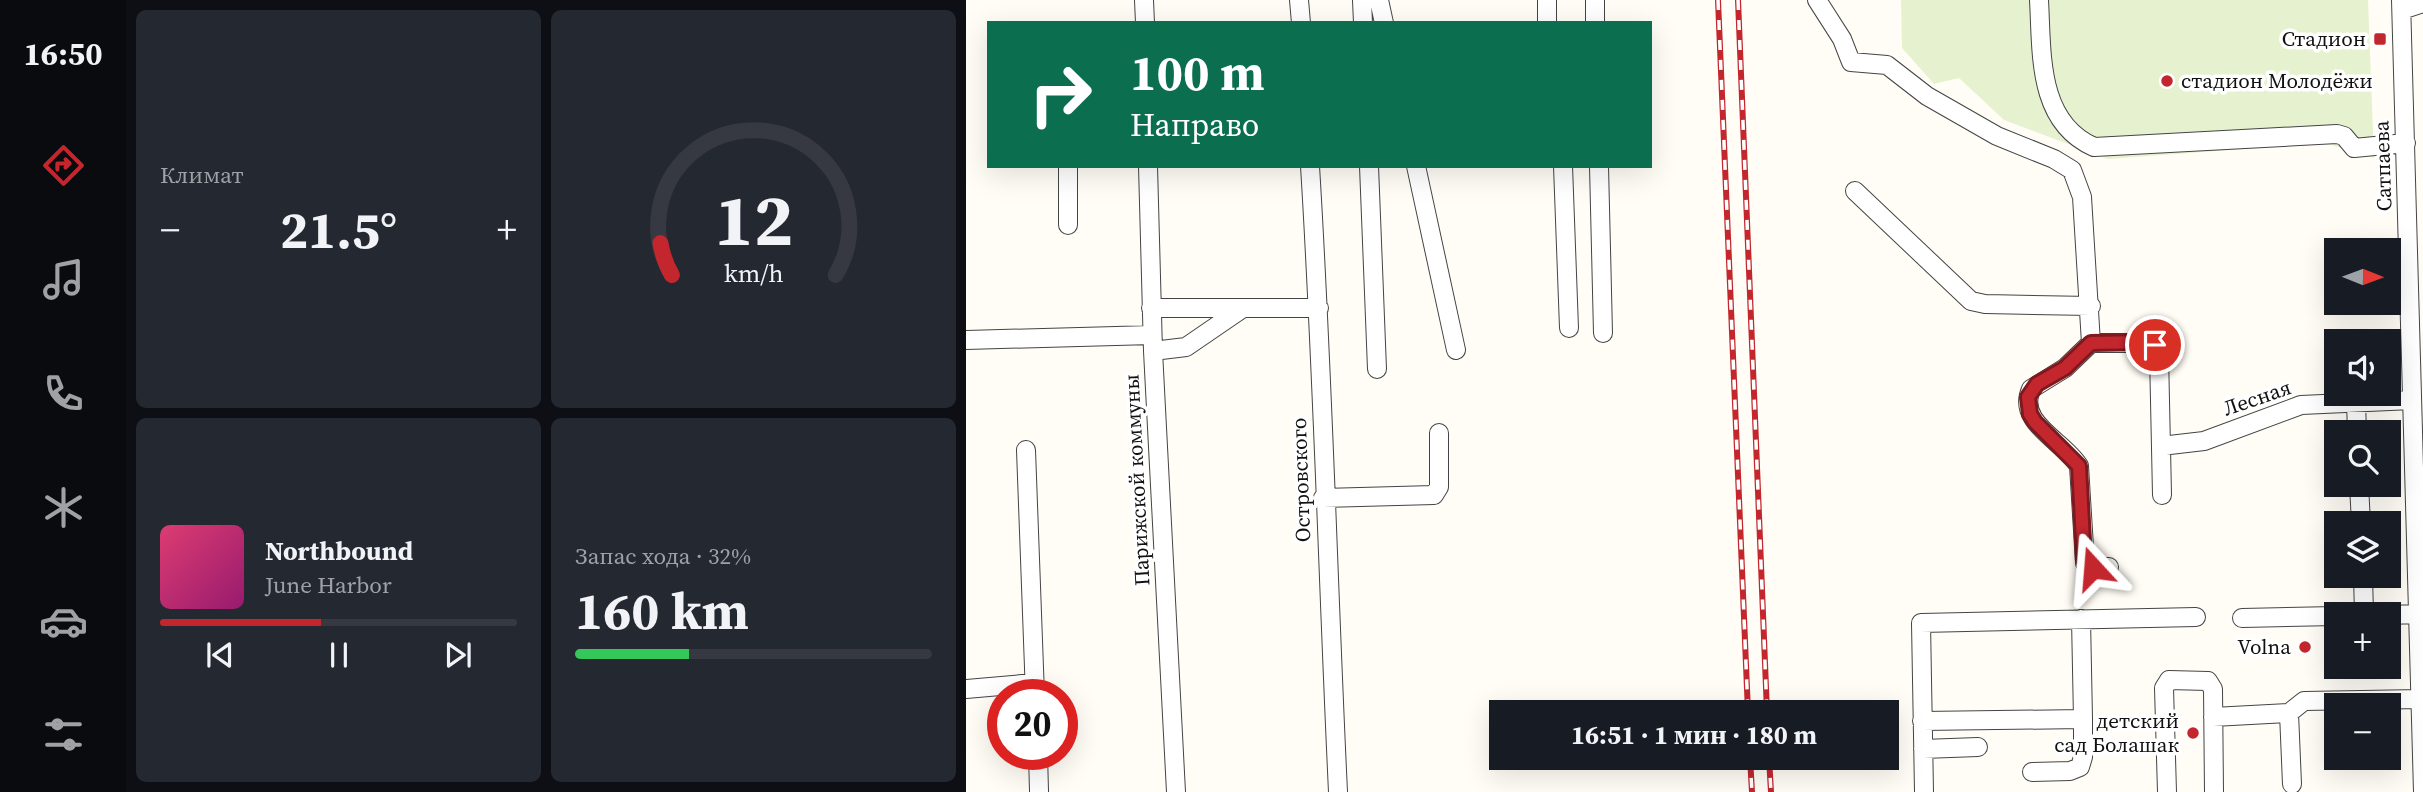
<!DOCTYPE html>
<html lang="ru">
<head>
<meta charset="utf-8">
<style>
  :root { --surface:#171b24; --page:#242831; --text:#f1f3f6; --muted:#9ea1a6; --line:#363941; --accent:#c4262e }
  body { margin:0; font-family:"Source Serif 4",serif; background:var(--page); color:var(--text); height:100vh; display:flex; flex-direction:column; font-size:26px; white-space:nowrap }
  * { box-sizing:border-box; margin:0 }
  p { font-size:23px; color:var(--muted) }
  .icon { flex:none; width:38px; height:38px; fill:none; stroke:currentColor; stroke-width:2; stroke-linecap:round; stroke-linejoin:round }
  .map { position:relative; flex:1; overflow:hidden }
  .drawer { display:flex; flex-direction:column; gap:10px; padding:10px; background:#0d0f14; width:840px }
  .drawer>* { flex:none }
  .guide { position:absolute; left:21px; top:21px; width:665px; height:147px; border-radius:0px; box-shadow:0 7px 28px #0002; background:#0b6e4f; color:#fff; overflow:hidden }
  .needle { width:46px; rotate:91deg }
  .fabs { position:absolute; left:1358px; top:238px; display:grid; gap:14px }
  .fabs a { display:grid; place-items:center; width:77px; height:77px; border-radius:0px; background:var(--surface); box-shadow:0 7px 28px #0002; font-size:35px }
  .speed { position:absolute; left:21px; top:679px; display:flex; gap:14px; font-size:35px; font-weight:700; text-align:center }
  .speed>* { display:grid; place-content:center; width:91px; height:91px; border-radius:50%; background:var(--surface); box-shadow:0 7px 28px #0002; line-height:1 }
  .speed .limit { border:10px solid #d22; background:#fff; color:#111 }
  .pin { position:absolute; display:grid; place-items:center; width:60px; height:60px; color:#fff; margin:-30px; border:4px solid #fff; border-radius:50%; box-shadow:0 2px 7px #0007 }
  .me { position:absolute; width:77px; margin:-38px; rotate:341deg; stroke-linejoin:round; filter:drop-shadow(0 0 5px #0008) }
  .turn { display:flex; align-items:center; gap:24px; height:147px; padding:0 28px; font-size:32px }
  .turn .icon { width:91px; height:91px; stroke-width:2.5 }
  .turn b { display:block; font-size:49px; line-height:60px }
  .big { font-size:52px; font-weight:700; line-height:1.1 }
  .drawer .card { flex:1; display:flex; flex-direction:column; justify-content:center; gap:10px; min-width:0; padding:0 24px; border-radius:10px; background:var(--page) }
  .drawer .dial { align-items:center; gap:0 }
  .dial svg { height:182px; overflow:visible; fill:none; stroke:var(--line); stroke-width:7; stroke-linecap:round; text-anchor:middle }
  .dial text { fill:var(--text); stroke:none }
  .song { display:flex; align-items:center; gap:21px }
  .cover { width:84px; height:84px; border-radius:10px; background:linear-gradient(135deg,hsl(340 70% 55%),hsl(320 70% 35%)) }
  .played { height:7px; border-radius:4px; background:linear-gradient(90deg,var(--accent) 45%,var(--line) 45%) }
  .keys { display:flex; justify-content:space-around; direction:ltr }
  .heat { display:flex; justify-content:space-between; align-items:center; font-size:38px; direction:ltr }
  .charge { height:10px; border-radius:5px; background:linear-gradient(90deg,#34c759 32%,var(--line) 0) }
  .drawer .tiles { flex:1; display:grid; gap:10px; grid-template-columns:repeat(2,1fr) }
  .trip { position:absolute; left:523px; top:700px; width:410px; height:70px; border-radius:0px; background:var(--surface); box-shadow:0 7px 28px #0002; font-weight:700; line-height:70px; text-align:center }
  main { display:flex; flex:1; min-height:0 }
  .dock { display:flex; flex-direction:column; width:126px; justify-content:space-around; align-items:center; background:#090b0e; color:var(--muted) }
  .dock .icon { width:49px; height:49px }
  .dock .current { color:var(--accent) }
  .dock b { font-size:32px; color:var(--text) }
  .map>svg:first-child { display:block }
</style>
</head>
<body>
<main>
<nav class="dock">
<b>16:50</b>
<svg class="icon current" aria-label="directions" viewBox="0 0 24 24"><path d="M12 3l9 9-9 9-9-9zM9 14v-3h6M13 9l2 2-2 2"/></svg>
<svg class="icon" aria-label="music" viewBox="0 0 24 24"><path d="M9 18V5l10-2v13"/><circle cx="6" cy="18" r="3"/><circle cx="16" cy="16" r="3"/></svg>
<svg class="icon" aria-label="phone" viewBox="0 0 24 24"><path d="M5 4h4l2 5-3 2q2 4 5 5l2-3 5 2v4C11 20 4 13 5 4z"/></svg>
<svg class="icon" aria-label="climate" viewBox="0 0 24 24"><path d="M12 3v18M4 7l16 10M4 17L20 7"/></svg>
<svg class="icon" aria-label="car" viewBox="0 0 24 24"><path d="M5 17H2v-5l4-1 3-4h7l3 4 3 1v5h-3M9 17h6M6 11h13"/><circle cx="7" cy="17" r="2"/><circle cx="17" cy="17" r="2"/></svg>
<svg class="icon" aria-label="filters" viewBox="0 0 24 24"><path d="M4 7h16M4 17h16"/><circle cx="9" cy="7" r="2"/><circle cx="15" cy="17" r="2"/></svg>
</nav>
<section class="drawer">
<div class="tiles">
<div class="card"><p>Климат</p>
<div class="heat"><a>−</a><b class="big">21.5°</b><a>+</a></div>
</div>
<div class="card dial"><svg viewBox="0 0 100 80">
<path d="M14 69A42 42 0 1 1 86 69"/>
<path d="M14 69A42 42 0 0 1 9 55" stroke="#c4262e"/>
<text x="50" y="56" font-size="32" font-weight="700">12</text>
<text x="50" y="72" font-size="11">km/h</text>
</svg></div>
<div class="card">
<div class="song"><i class="cover"></i><div><b>Northbound</b><p>June Harbor</p></div></div>
<div class="played"></div>
<div class="keys"><svg class="icon" aria-label="previous" viewBox="0 0 24 24"><path d="M18 5L8 12l10 7zM5 5v14"/></svg><svg class="icon" aria-label="pause" viewBox="0 0 24 24"><path d="M8 5v14M16 5v14"/></svg><svg class="icon" aria-label="next" viewBox="0 0 24 24"><path d="M6 5l10 7-10 7zM19 5v14"/></svg></div>
</div>
<div class="card"><p>Запас хода · 32%</p><b class="big">160 km</b><div class="charge"></div></div>
</div>
</section>
<div class="map">
<svg width="1457" height="792" viewBox="0 0 1457 792">
  <rect width="100%" height="100%" fill="#fffdf5"/>
  <path fill="#e6f2cf" d="M 935,0 L 1402,0 L 1408,158 L 1359,143 L 1142,159 L 1038,120 L 993,78 L 968,84 L 936,48 Z"/>
  <g fill="none" stroke-linecap="round" stroke-linejoin="round">
    <g stroke="#444" stroke-width="20">
      <path id="minor" d="M 178,0 L 179,23
        M 333,0 L 335,23
        M 396,0 L 397,23
        M 413,0 L 418,23
        M 581,0 L 581,23
        M 629,0 L 629,23
        M 851,0 L 876,39 L 885,62 L 921,65 L 961,96 L 1031,136 L 1088,159 L 1106,170 L 1116,197 L 1125,343 L 1185,343 L 1193,354 L 1196,495
        M 1073,0 C 1076,53 1071,122 1128,147 L 1371,134 L 1378,136 L 1388,148 L 1440,143
        M 1435,0 L 1457,792
        M 1436,10 L 1457,3
        M 182,166 L 187,351 L 210,792
        M 344,166 C 357,375 362,583 372,792
        M 403,166 L 411,369
        M 450,166 L 490,350
        M 597,166 L 603,328
        M 633,166 L 637,333
        M 889,191 L 1005,301 L 1019,304 L 1125,306
        M 102,225 L 102,166
        M 185,308 L 353,308
        M 0,340 L 186,335
        M 1125,343 L 1099,368 L 1065,389 C 1050,423 1098,441 1113,466 L 1119,563 L 1124,567 L 1143,567
        M 187,351 L 220,347 L 277,308
        M 1390,402 L 1391,432
        M 1195,446 L 1238,441 L 1335,405 L 1446,400
        M 60,450 L 69,695
        M 1393,485 L 1395,523
        M 357,498 L 468,495 L 473,487 L 473,433
        M 1397,576 L 1398,614
        M 1423,615 L 1452,614
        M 1276,618 L 1370,616
        M 0,689 L 69,683
        M 1323,713 L 1326,784
        M 1247,717 L 1323,713 L 1338,701 L 1454,699
        M 956,721 L 1117,719 L 1115,619
        M 957,749 L 1012,747
        M 72,754 L 73,791
        M 1066,772 L 1104,771 L 1114,767 L 1117,757 L 1117,719
        M 958,792 L 955,623 L 1230,617
        M 1201,792 L 1198,688 L 1203,680 L 1242,681 L 1247,689 L 1248,792"/>
    </g>
    <use href="#minor" stroke="#fff" stroke-width="18"/>
    <g stroke="#c4262e" stroke-width="6">
      <path id="rail" d="M 752,0 L 782,712
        M 772,0 L 801,712
        M 784,758 L 786,792
        M 803,758 L 805,792"/>
    </g>
    <use href="#rail" stroke="#fff" stroke-width="3.5" stroke-dasharray="10" stroke-linecap="butt"/>
  </g>
  <g fill="none" stroke-linecap="round" stroke-linejoin="round">
    <g stroke="#7f191e" stroke-width="18">
      <path id="route" d="M 1127,568 L 1121,566 L 1118,560 L 1113,466 L 1069,422 L 1064,414 L 1062,397 L 1071,384 L 1099,368 L 1125,343 L 1179,342 L 1189,345"/>
    </g>
    <use href="#route" stroke="#c4262e" stroke-width="12"/>
  </g>
  <g fill="#c4262e" stroke="#fff" stroke-width="2.5">
    <rect x="1407" y="32" width="14" height="14" rx="3.5"/>
    <circle cx="1201" cy="81" r="7"/>
    <circle cx="1339" cy="647" r="7"/>
    <circle cx="1227" cy="733" r="7"/>
  </g>
  <g text-anchor="middle" stroke-width="7" stroke-linejoin="round" paint-order="stroke">
    <g font-size="21" fill="#111" stroke="#fff" text-anchor="end">
      <text x="1400" y="46">Стадион</text>
      <text x="1215" y="88" text-anchor="start">стадион Молодёжи</text>
      <text x="1325" y="654">Volna</text>
      <text x="1213" y="728">детский<tspan x="1213" dy="24">сад Болашак</tspan></text>
    </g>
    <g font-size="21" fill="#111" stroke="#fff">
      <text transform="translate(1417 166) rotate(-92)" y="7">Сатпаева</text>
      <text transform="translate(1291 398) rotate(-19)" y="7">Лесная</text>
      <text transform="translate(171 480) rotate(-93)" y="7">Парижской коммуны</text>
      <text transform="translate(335 480) rotate(-92)" y="7">Островского</text>
    </g>
  </g>
</svg>
<div class="fabs">
<a><svg class="needle" viewBox="-14 -14 28 28"><path d="M0-13l5 13h-10z" fill="#e53935"/><path d="M0 13l5-13h-10z" fill="#9ea1a6"/></svg></a>
<a><svg class="icon" aria-label="sound" viewBox="0 0 24 24"><path d="M4 9h4l5-4v14l-5-4H4zM17 9q2 3 0 6"/></svg></a>
<a><svg class="icon" aria-label="search" viewBox="0 0 24 24"><circle cx="10" cy="10" r="6"/><path d="M15 15l6 6"/></svg></a>
<a><svg class="icon" aria-label="layers" viewBox="0 0 24 24"><path d="M12 4l9 5-9 5-9-5zM3 14l9 5 9-5"/></svg></a>
<a>+</a>
<a>−</a>
</div>
<div class="speed"><div class="limit">20</div></div>
<div class="pin" style="left:1189px;top:345px;background:#d93025"><svg class="icon" aria-label="arrive" viewBox="0 0 24 24"><path d="M6 21V4h12l-3 4 3 4H6"/></svg></div>
<svg class="me" style="left:1127px;top:568px" viewBox="-20 -20 40 40"><path d="M0-17L14 15 0 8-14 15z" fill="#c4262e" stroke="#fff" stroke-width="4"/></svg>
<div class="trip">16:51 · 1 мин · 180 m</div>
<div class="guide">
<div class="turn"><svg class="icon" aria-label="right" viewBox="0 0 24 24"><path d="M7 20v-9h11M14 6l5 5-5 5"/></svg><div><b>100 m</b>Направо</div></div>
</div>
</div>
</main>
</body>
</html>
